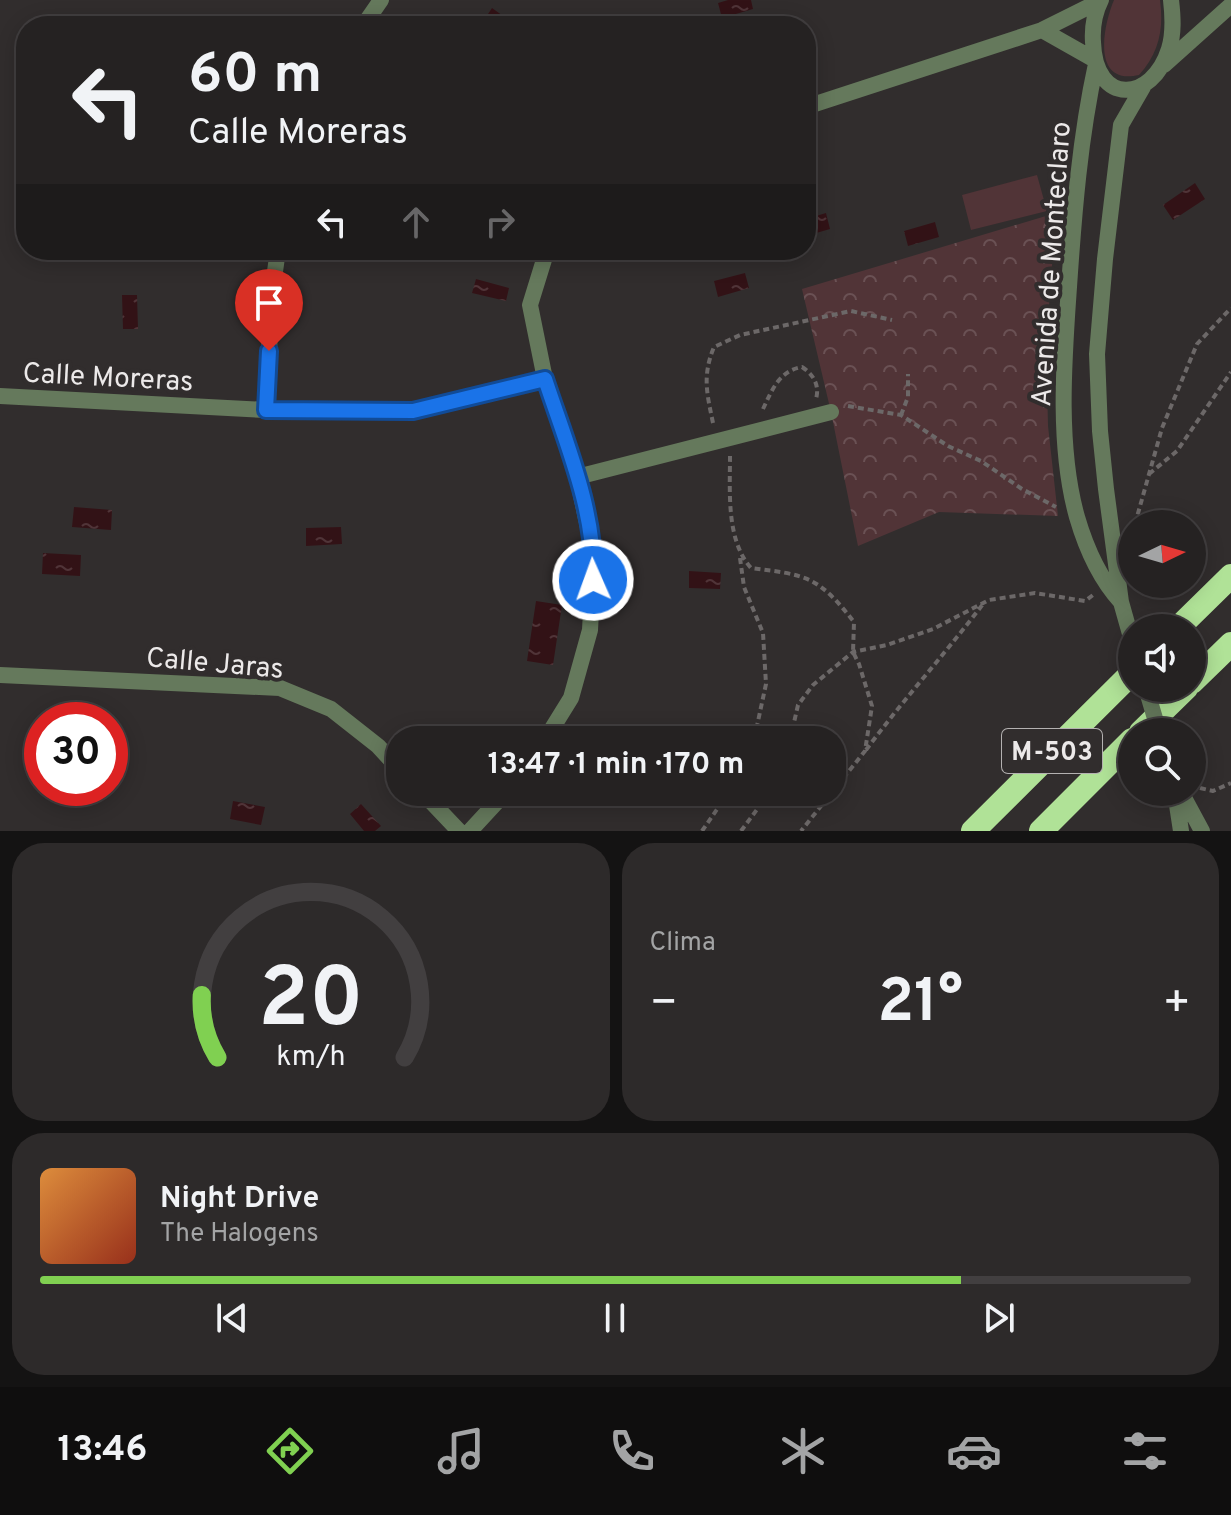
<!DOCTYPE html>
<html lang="es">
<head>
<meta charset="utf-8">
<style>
  :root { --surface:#252222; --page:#2d2a2a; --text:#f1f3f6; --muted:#a3a4a5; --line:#423f40; --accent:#80d051 }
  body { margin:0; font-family:Overpass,sans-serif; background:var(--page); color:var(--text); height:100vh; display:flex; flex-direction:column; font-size:30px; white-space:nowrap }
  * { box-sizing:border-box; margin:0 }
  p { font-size:26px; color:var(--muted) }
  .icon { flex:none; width:44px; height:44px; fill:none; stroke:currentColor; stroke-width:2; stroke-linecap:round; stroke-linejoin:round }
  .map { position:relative; height:831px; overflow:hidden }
  .panel { display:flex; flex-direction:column; gap:12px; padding:12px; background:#141313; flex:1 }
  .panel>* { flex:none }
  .top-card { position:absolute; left:16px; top:16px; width:800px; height:244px; border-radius:32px; box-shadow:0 4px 20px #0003,0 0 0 2px var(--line); background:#252222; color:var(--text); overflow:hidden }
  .needle { width:52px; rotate:85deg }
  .fabs { position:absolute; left:1118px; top:510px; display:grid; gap:16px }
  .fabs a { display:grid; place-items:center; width:88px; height:88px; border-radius:50%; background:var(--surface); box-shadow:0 4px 20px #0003,0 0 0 2px var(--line); font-size:40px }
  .speed { position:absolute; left:24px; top:702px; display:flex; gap:16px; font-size:40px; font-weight:700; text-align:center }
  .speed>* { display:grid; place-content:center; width:104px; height:104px; border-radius:50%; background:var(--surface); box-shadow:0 4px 20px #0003,0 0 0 2px var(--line); line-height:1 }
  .speed .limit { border:12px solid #d22; background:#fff; color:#111 }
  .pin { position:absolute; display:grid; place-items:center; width:68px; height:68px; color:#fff; margin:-82px -34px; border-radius:50% 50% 50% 0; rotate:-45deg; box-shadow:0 0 8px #0007 }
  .pin .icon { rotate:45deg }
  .me { position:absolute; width:88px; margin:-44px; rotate:358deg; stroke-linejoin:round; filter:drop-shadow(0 0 6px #0008) }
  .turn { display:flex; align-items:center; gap:28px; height:168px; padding:0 40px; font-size:36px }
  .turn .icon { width:104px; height:104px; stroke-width:2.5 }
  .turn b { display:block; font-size:56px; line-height:68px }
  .lanes { display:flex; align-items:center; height:76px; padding:0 40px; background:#0003; justify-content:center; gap:40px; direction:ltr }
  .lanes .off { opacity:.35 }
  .big { font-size:60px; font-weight:700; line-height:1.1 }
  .panel .tile { flex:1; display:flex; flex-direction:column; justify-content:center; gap:12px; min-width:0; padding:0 28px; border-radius:32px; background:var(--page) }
  .panel .dial { align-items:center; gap:0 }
  .dial svg { height:208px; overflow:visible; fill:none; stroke:var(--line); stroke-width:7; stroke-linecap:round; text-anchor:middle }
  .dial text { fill:var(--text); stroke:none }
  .song { display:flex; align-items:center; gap:24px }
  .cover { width:96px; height:96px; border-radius:12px; background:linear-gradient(135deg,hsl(30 70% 55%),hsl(10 70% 35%)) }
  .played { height:8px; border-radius:4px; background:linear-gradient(90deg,var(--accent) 80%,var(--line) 80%) }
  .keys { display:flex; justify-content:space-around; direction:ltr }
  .heat { display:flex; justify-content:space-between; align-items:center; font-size:44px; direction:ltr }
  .panel .tiles { flex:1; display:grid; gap:12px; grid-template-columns:1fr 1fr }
  .tile:last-child { grid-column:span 2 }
  .trip { position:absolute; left:386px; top:726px; width:460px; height:80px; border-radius:32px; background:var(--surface); box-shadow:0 4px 20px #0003,0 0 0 2px var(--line); font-weight:700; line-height:80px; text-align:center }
  .menu { display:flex; height:128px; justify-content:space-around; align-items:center; background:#0f0e0e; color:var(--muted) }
  .menu .icon { width:56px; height:56px }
  .menu .current { color:var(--accent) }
  .menu b { font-size:36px; color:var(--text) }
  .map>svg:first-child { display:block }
</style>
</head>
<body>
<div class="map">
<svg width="1231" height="831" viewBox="0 0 1231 831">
  <defs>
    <pattern id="park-crowns" width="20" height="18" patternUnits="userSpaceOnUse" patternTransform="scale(2)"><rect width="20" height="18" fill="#513437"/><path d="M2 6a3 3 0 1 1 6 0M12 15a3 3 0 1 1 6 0" fill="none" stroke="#6a5154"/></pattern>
    <pattern id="water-ripples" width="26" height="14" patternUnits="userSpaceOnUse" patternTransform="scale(2)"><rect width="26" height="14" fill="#321216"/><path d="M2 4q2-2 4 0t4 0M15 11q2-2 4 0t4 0" fill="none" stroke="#503438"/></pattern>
  </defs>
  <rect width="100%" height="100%" fill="#312d2d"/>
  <path fill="url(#park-crowns)" d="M 1056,213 L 1046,345 L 1048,426 L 1058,516 L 939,512 L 858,546 L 831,412 L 802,289 Z"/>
  <path fill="#513437" d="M 1114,0 L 1160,0 C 1164,29 1159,53 1139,75 C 1091,86 1103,26 1114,0 Z
    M 1037,175 L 1047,211 L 971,230 L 962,195 Z"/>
  <path fill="url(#water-ripples)" d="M 728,0 L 751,0 L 753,9 L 722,18 L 718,3 Z
    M 492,8 L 506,18 L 501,26 L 480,26 Z
    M 1195,183 L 1205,199 L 1173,220 L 1163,205 Z
    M 826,213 L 830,229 L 806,236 L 806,219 Z
    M 935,222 L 939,237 L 908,246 L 904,231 Z
    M 745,273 L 749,288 L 718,297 L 714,281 Z
    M 476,279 L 509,288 L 506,301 L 472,293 Z
    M 122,295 L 137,295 L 138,329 L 123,329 Z
    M 74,507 L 112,510 L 111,530 L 72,527 Z
    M 341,527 L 342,544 L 306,546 L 306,528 Z
    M 43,553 L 81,555 L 80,576 L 42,574 Z
    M 689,571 L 721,573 L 720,589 L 689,588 Z
    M 536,601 L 562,605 L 553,665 L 527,661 Z
    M 233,801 L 265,807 L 261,825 L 230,819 Z
    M 361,804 L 381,826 L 375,831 L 364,831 L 350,814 Z"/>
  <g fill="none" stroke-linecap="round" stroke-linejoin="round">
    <path stroke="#6c6868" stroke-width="4" stroke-dasharray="6 4" stroke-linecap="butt" d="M 848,406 L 901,415 L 948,446 L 981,461 L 1022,489 L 1056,507
      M 763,409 C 772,390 779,371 802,367 C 813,374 820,385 816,399
      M 901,415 L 908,397 L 908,374
      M 713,423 C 707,394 702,376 714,347 L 740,335 L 851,311 L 892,320
      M 730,456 C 730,492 726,540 751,568 C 807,575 818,576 854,622 L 853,652 L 859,664 L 872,706 L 865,751 L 801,831
      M 1149,474 L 1177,451 L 1231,372
      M 1135,524 L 1162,428 L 1197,344 L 1231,308
      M 740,558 L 744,587 L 763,633 L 766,684 L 754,740
      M 1142,584 L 1144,595
      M 790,740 L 798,705 L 813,685 L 853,652 L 887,645 L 933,629 L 989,600 L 1035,593 L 1085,601 L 1093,595
      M 866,750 C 903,700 945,654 983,604
      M 1200,788 L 1213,791 L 1231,783
      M 702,831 L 729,792
      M 741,831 L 770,792"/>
    <path stroke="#65795c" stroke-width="16" d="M 1101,0 C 1094,14 1092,27 1093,42 C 1095,106 1152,103 1169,49 C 1174,33 1173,17 1171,0
      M 363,26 L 381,0
      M 1042,30 L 1095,60
      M 1096,64 C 1080,137 1074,212 1069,287 C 1064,359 1057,446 1077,517 C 1086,548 1099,578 1121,602
      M 1164,65 L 1231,5
      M 806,107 L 1042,30 L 1100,1
      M 0,396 L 266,410 L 413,411 L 545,379
      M 266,410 L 272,293 L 278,250
      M 577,477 L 831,412
      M 1132,641 L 1121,602 L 1106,489 L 1100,431 L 1097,354 L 1105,259 L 1121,125 L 1143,87
      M 0,675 L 280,688 L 331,709 L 378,746 L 400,770
      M 545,740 L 571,698 L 590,630 L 594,555 L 577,477 L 545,379 L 530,305 L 547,250
      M 422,792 L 459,831
      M 1175,792 L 1181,831
      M 1181,792 L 1202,831
      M 470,831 L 506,792"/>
    <path stroke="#b0e297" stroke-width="24" d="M 1178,628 L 1231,576
      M 1192,682 L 1231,644
      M 1141,732 L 1186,688
      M 973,831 L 1132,673
      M 1041,831 L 1132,740"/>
    <path stroke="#65795c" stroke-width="16" d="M 1146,688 L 1159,732"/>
  </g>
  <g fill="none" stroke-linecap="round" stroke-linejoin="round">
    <g stroke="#114b97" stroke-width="20">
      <path id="route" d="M 269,351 L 266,410 L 413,411 L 545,379 C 566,443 596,512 593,580"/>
    </g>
    <use href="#route" stroke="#1a73e8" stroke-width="14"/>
  </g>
  <g text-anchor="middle" stroke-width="8" stroke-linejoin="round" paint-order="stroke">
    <rect fill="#312d2d" stroke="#b4b1b1" stroke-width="2" x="1002" y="729" width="100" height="44" rx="6"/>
    <g font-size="26" font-weight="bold" fill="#ece9e9">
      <text x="1052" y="760">M-503</text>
    </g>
    <g font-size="28" fill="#ece9e9" stroke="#312d2d">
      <text transform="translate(1050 264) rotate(-86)" y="10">Avenida de Monteclaro</text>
      <text transform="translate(108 376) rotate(3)" y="10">Calle Moreras</text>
      <text transform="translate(215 662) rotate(5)" y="10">Calle Jaras</text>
    </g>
  </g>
</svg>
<div class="fabs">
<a><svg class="needle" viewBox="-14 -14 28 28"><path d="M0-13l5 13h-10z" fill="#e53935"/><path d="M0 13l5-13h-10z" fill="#a3a4a5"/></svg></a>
<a><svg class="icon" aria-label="sound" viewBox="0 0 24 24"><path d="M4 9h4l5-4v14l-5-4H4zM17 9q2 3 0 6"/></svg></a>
<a><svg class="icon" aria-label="search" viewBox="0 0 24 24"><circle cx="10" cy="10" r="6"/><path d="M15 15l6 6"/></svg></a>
</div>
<div class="speed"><div class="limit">30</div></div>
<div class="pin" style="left:269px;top:351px;background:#d93025"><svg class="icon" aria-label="arrive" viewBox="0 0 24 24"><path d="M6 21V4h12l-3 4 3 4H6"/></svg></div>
<svg class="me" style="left:593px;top:580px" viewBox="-20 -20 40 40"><circle r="17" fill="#1a73e8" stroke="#fff" stroke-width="3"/><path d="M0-11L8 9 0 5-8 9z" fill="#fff"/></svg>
<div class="trip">13:47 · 1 min · 170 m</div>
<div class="top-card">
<div class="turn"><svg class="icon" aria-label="left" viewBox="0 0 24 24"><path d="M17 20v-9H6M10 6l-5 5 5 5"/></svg><div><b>60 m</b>Calle Moreras</div></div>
<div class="lanes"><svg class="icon" aria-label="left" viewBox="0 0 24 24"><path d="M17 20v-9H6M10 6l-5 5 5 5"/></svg><svg class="icon off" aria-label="ahead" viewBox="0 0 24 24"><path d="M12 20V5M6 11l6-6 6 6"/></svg><svg class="icon off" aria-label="right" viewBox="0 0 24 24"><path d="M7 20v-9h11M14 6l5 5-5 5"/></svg></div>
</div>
</div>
<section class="panel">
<div class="tiles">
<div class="tile dial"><svg viewBox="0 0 100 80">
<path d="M14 69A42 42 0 1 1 86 69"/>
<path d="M14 69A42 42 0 0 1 8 45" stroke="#80d051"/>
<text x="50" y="56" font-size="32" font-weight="700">20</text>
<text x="50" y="72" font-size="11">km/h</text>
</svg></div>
<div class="tile"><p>Clima</p>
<div class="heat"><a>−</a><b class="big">21°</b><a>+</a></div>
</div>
<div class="tile">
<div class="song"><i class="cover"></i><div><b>Night Drive</b><p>The Halogens</p></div></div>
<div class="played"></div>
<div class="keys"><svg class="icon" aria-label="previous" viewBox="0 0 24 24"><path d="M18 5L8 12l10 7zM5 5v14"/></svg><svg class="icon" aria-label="pause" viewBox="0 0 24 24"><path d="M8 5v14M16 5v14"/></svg><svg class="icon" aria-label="next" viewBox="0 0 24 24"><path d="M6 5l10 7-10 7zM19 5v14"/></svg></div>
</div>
</div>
</section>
<nav class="menu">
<b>13:46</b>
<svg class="icon current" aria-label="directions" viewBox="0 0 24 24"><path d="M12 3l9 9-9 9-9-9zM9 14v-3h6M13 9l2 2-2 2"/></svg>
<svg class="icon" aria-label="music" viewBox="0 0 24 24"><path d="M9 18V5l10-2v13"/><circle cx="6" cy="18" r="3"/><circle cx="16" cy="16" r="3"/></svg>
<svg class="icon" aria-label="phone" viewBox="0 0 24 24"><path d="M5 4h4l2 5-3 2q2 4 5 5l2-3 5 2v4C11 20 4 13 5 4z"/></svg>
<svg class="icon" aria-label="climate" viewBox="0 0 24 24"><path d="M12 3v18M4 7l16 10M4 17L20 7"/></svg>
<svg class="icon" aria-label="car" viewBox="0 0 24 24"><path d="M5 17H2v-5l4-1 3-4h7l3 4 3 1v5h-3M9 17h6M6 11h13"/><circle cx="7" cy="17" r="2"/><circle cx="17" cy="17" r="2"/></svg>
<svg class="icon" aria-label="filters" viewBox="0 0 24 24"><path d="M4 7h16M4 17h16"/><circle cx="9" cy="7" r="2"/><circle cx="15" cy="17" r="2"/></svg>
</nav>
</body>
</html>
